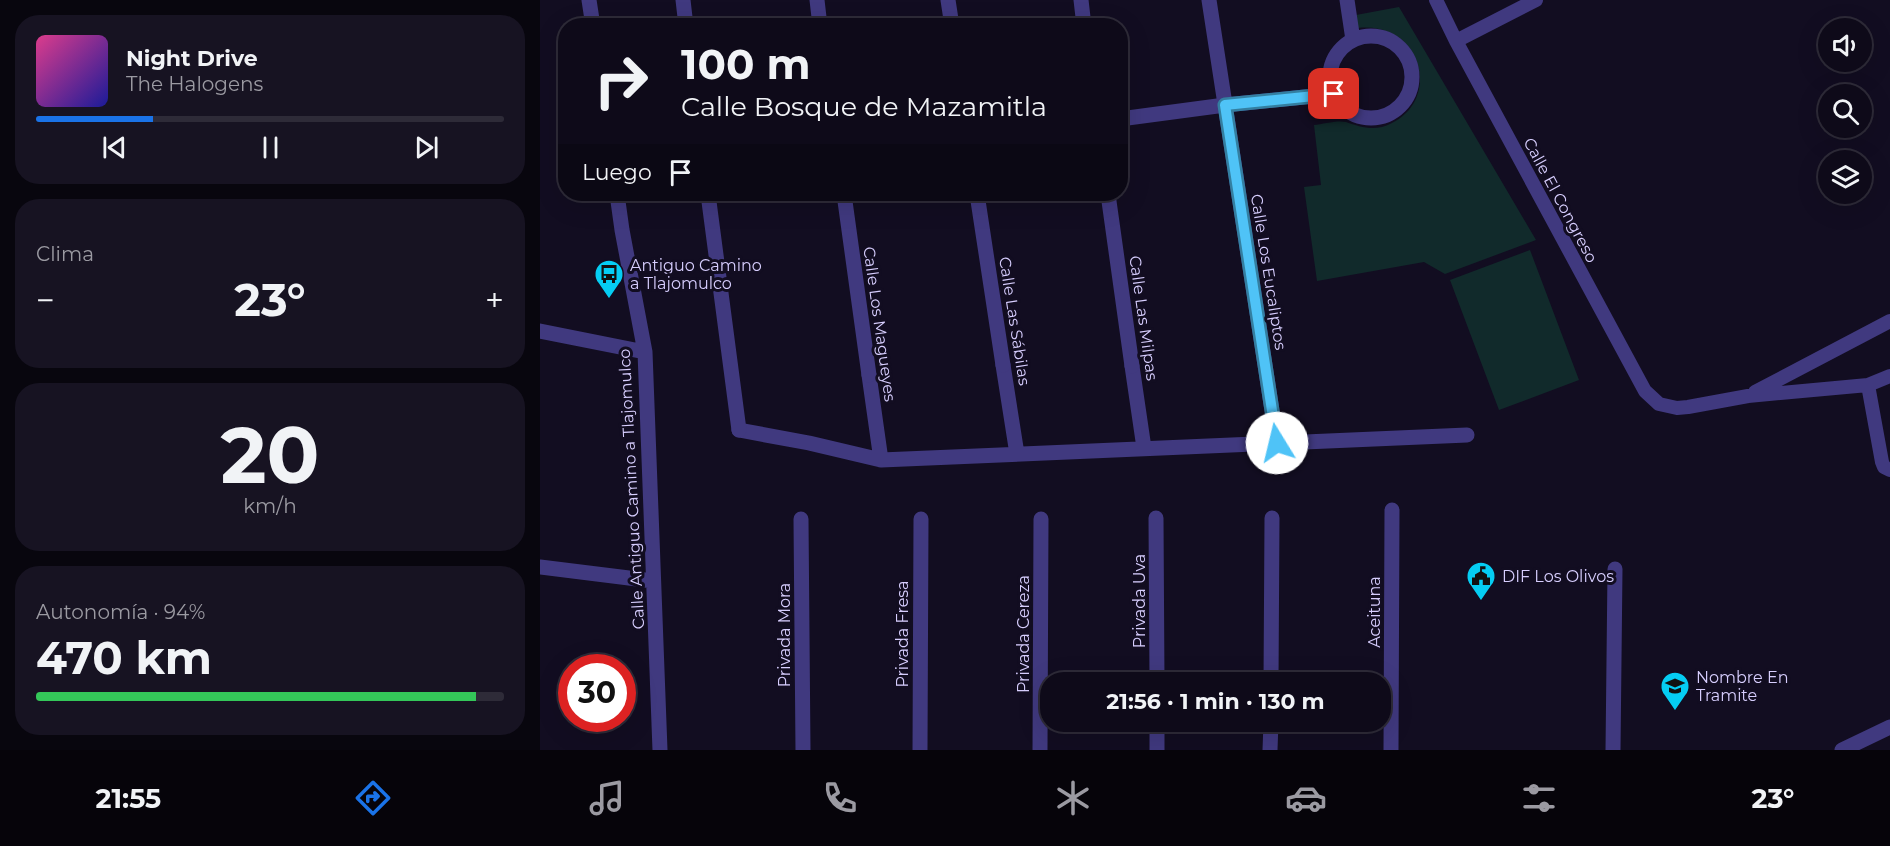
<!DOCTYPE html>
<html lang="es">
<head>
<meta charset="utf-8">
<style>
  :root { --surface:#0e0a19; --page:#171322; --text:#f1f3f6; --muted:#9b9aa2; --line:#2e2b38; --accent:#1a73e8 }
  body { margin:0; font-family:Montserrat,sans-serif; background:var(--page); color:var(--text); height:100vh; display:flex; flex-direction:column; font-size:22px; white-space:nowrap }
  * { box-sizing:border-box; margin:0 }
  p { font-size:20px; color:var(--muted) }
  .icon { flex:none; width:33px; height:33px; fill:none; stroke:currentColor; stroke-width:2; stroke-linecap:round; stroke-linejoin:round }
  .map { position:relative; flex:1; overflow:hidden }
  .drawer { display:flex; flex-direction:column; gap:15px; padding:15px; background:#08060e; width:540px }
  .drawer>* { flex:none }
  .hud { position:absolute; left:18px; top:18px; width:570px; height:183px; border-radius:24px; box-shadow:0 6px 24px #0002,0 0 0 2px var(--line); background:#0e0a19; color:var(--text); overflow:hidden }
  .fabs { position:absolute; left:1278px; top:18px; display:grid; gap:12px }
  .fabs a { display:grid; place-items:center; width:54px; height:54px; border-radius:50%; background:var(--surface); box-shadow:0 6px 24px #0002,0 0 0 2px var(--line); font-size:30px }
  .speed { position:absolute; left:18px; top:654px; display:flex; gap:12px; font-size:30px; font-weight:700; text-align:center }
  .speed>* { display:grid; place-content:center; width:78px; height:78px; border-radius:50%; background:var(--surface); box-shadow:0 6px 24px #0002,0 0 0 2px var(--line); line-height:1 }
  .speed .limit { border:9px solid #d22; background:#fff; color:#111 }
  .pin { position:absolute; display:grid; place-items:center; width:51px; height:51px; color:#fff; margin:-26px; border-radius:12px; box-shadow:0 3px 9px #0006 }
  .me { position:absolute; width:66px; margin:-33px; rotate:351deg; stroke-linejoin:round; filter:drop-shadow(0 0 4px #0008) }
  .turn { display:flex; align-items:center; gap:21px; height:126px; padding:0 24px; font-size:27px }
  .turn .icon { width:78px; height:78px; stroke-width:2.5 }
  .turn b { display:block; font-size:42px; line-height:51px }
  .then { display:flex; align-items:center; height:57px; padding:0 24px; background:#0003; gap:12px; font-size:22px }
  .big { font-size:45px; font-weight:700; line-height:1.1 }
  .drawer .tile { flex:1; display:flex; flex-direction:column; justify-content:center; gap:9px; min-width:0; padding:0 21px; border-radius:24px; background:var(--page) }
  .drawer .dial { align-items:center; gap:0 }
  .dial b { font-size:78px; line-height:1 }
  .song { display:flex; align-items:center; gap:18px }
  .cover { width:72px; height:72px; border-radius:9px; background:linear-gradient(135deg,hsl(330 70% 55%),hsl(240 70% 35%)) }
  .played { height:6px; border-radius:3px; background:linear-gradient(90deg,var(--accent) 25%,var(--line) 25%) }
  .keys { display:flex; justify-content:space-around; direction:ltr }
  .heat { display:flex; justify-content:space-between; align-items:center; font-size:33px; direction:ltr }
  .charge { height:9px; border-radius:4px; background:linear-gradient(90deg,#34c759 94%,var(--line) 0) }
  .trip { position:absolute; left:500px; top:672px; width:351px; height:60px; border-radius:24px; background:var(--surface); box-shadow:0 6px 24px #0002,0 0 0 2px var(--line); font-weight:700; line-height:60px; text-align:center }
  .tabs { display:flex; height:96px; justify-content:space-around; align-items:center; background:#06040a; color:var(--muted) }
  .tabs .icon { width:42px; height:42px }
  .tabs .selected { color:var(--accent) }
  .tabs b { font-size:27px; color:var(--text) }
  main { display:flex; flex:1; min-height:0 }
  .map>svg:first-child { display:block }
</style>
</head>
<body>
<main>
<section class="drawer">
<div class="tile">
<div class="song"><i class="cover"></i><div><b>Night Drive</b><p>The Halogens</p></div></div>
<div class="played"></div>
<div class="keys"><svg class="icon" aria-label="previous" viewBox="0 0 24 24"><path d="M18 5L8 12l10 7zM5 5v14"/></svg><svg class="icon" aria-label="pause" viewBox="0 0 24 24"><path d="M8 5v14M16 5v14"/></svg><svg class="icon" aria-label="next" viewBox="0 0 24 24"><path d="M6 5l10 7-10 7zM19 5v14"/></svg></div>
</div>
<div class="tile"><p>Clima</p>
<div class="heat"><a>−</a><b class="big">23°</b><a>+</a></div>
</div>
<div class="tile dial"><b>20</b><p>km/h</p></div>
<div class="tile"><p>Autonomía · 94%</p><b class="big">470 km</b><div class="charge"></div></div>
</section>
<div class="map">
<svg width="1350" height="750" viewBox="0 0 1350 750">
  <rect width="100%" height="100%" fill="#120d21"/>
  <path fill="#112a2b" d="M 859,7 L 996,240 L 905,274 L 884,262 L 777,281 L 764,187 L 781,185 L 774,125 C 783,124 797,120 806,122 C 818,126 829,130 842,127 C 904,108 886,21 818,28 L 816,15 Z
    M 990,250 L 1039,380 L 959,410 L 910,280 Z"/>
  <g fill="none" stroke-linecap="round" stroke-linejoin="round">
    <path stroke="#40397f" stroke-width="14" d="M 896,0 L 916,41 L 1105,391 L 1119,404 L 1137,408 L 1148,407 L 1208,396 L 1328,385 L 1350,376
      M 916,41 L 996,0
      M 1328,385 L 1342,462 L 1344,467 L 1350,470
      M 1215,392 L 1350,321"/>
    <path stroke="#40397f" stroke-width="15" d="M 463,365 L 477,454
      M 592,366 L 604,448
      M 329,375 L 341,460
      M 199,430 L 269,443 L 341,460 L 927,435"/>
    <path stroke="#40397f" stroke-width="15" d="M 49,0 L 53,26
      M 143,0 L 146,26
      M 277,0 L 280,26
      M 408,0 L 412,26
      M 541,0 L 544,26
      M 669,0 L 737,443
      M 807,0 L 813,40
      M790 77a41 41 0 1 1 82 0a41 41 0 1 1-82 0Z
      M 580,119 L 685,105 L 794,94
      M 77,194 L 82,230 L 105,352 L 120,750
      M 168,194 L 199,430
      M 304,194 L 329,375
      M 437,194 L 463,365
      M 568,194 L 592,366
      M 0,331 L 105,352
      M 616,518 L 617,682
      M 261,519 L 263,750
      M 0,567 L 113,581
      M 731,682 L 732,518
      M 380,750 L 381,519
      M 500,750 L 501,519
      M 617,750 L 617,722
      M 730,750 L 731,722
      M 851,750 L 852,510
      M 1073,750 L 1075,569
      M 1302,750 L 1350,727"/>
  </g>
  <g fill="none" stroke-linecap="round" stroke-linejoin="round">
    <g stroke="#337fa1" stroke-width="15">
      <path id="route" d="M 737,443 L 685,105 L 794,94"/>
    </g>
    <use href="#route" stroke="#4fc3f7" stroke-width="10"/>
  </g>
  <defs>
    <g id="bus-pin" transform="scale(1.5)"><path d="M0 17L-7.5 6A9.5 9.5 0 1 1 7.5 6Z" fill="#05cdf3" stroke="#120d21"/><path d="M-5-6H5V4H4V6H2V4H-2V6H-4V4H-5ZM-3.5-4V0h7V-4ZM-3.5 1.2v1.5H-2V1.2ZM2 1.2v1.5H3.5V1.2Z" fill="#111"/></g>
    <g id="civic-pin" transform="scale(1.5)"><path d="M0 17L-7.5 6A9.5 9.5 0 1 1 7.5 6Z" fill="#05cdf3" stroke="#120d21"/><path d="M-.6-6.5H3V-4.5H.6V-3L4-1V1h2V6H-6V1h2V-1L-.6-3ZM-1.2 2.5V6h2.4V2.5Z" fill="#111"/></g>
    <g id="school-pin" transform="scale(1.5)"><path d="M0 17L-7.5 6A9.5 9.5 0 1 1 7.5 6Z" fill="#05cdf3" stroke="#120d21"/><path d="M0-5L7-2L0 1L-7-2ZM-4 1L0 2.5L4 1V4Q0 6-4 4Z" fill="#111"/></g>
  </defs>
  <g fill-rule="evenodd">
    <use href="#bus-pin" x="69" y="274"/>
    <use href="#civic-pin" x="941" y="576"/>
    <use href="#school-pin" x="1135" y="686"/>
  </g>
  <g text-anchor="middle" stroke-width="6" stroke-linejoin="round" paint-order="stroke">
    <g font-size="16" fill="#d7cefe" stroke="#120d21">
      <text transform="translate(1021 200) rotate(62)" y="6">Calle El Congreso</text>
      <text transform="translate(729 272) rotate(81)" y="6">Calle Los Eucaliptos</text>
      <text transform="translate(604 318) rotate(82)" y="6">Calle Las Milpas</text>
      <text transform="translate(475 321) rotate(81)" y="6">Calle Las Sábilas</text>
      <text transform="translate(340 324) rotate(82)" y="6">Calle Los Magueyes</text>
      <text transform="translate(91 489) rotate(-93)" y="6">Calle Antiguo Camino a Tlajomulco</text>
      <text transform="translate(599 601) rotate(-90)" y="6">Privada Uva</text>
      <text transform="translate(834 612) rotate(-90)" y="6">Aceituna</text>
      <text transform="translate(362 634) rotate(-90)" y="6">Privada Fresa</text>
      <text transform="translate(483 634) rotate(-90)" y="6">Privada Cereza</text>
      <text transform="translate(244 635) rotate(-90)" y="6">Privada Mora</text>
    </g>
    <g font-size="16" fill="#d7cefe" stroke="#120d21" text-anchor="start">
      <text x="90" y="271">Antiguo Camino<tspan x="90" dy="18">a Tlajomulco</tspan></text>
      <text x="962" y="582">DIF Los Olivos</text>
      <text x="1156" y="683">Nombre En<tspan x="1156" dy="18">Tramite</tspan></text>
    </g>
  </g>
</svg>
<div class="fabs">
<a><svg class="icon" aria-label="sound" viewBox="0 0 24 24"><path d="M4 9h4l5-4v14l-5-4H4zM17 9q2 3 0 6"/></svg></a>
<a><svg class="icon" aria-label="search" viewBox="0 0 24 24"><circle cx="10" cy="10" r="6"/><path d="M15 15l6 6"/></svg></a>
<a><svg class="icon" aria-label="layers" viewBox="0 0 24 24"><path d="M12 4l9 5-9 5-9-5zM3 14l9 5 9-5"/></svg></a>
</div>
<div class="speed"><div class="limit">30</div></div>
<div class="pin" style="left:794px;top:94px;background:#d93025"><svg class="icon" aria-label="arrive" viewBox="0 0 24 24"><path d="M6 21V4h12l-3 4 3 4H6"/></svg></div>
<svg class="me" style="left:737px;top:443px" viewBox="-20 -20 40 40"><circle r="19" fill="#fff"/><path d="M0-13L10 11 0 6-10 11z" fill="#4fc3f7"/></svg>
<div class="trip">21:56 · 1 min · 130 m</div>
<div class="hud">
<div class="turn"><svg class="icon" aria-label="right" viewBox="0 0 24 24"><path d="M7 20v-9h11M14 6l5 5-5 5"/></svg><div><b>100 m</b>Calle Bosque de Mazamitla</div></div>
<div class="then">Luego<svg class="icon" aria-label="arrive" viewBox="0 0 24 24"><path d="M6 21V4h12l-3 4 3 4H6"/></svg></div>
</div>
</div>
</main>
<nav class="tabs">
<b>21:55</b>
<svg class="icon selected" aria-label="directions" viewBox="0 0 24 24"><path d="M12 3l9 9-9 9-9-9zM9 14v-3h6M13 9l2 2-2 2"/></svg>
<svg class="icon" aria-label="music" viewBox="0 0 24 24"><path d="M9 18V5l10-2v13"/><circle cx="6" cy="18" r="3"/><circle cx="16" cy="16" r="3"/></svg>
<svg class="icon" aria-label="phone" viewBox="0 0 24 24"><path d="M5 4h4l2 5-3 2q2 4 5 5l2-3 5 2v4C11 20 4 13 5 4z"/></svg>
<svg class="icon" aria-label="climate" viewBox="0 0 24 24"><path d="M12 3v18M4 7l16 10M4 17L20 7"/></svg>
<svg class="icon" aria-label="car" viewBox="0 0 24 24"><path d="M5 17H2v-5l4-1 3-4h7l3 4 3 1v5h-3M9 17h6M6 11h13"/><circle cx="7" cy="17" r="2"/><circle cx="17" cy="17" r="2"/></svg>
<svg class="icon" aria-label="filters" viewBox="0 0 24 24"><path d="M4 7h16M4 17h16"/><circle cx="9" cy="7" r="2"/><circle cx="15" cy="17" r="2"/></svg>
<b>23°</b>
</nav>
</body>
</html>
